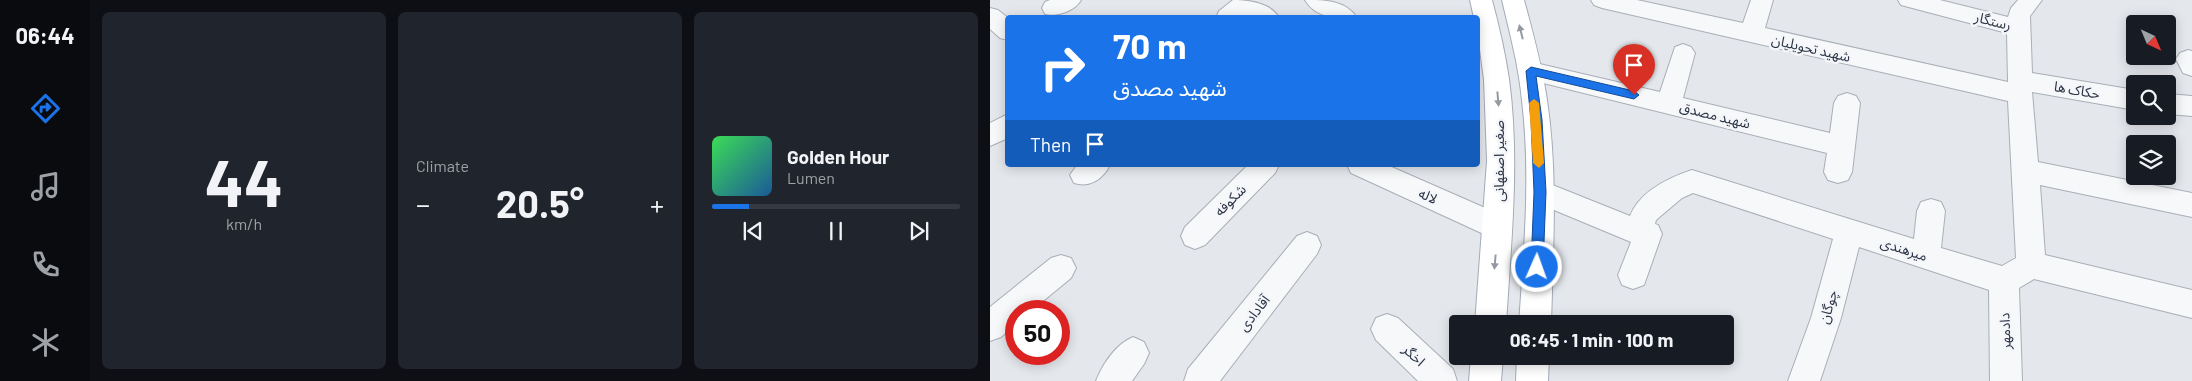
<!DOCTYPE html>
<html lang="en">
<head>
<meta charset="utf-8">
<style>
  :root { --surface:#171b24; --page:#20242c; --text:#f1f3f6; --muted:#9ea1a6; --line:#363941; --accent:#1a73e8 }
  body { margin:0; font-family:Barlow,"Noto Sans Arabic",sans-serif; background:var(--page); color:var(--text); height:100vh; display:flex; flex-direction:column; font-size:19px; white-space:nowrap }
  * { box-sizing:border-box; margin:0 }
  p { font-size:16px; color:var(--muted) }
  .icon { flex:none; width:28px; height:28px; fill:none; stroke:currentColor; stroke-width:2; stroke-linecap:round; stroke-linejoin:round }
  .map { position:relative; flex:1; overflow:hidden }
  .side { display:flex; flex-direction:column; gap:12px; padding:12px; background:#0d0f14; width:900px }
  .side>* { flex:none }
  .hud { position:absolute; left:15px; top:15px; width:475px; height:152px; border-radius:5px; box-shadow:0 2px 12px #0003; background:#1a73e8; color:#fff; overflow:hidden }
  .needle { width:32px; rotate:136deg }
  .buttons { position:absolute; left:1136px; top:15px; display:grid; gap:10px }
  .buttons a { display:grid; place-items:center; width:50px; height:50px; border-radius:5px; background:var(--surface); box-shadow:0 2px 12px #0003; font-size:25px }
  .speed { position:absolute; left:15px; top:300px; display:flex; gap:10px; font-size:25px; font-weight:700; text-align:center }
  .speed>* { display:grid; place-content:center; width:65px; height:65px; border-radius:50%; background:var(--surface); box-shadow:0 2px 12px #0003; line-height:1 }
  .speed .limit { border:8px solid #d22; background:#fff; color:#111 }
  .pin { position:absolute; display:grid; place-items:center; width:42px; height:42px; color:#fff; margin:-51px -21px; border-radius:50% 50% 50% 0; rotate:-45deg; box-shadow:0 0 5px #0007 }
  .pin .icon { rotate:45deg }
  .me { position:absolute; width:55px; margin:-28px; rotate:2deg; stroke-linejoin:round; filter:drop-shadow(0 0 4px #0008) }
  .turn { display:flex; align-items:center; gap:18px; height:105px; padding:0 25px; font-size:22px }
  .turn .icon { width:65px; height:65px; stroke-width:2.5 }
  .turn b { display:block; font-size:35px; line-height:42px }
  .then { display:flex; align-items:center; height:48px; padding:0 25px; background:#0003; gap:10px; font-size:19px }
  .big { font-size:38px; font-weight:700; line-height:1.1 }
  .side .widget { flex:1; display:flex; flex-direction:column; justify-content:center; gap:8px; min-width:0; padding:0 18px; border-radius:8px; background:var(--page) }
  .side .dial { align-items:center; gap:0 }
  .dial b { font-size:65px; line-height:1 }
  .song { display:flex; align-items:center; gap:15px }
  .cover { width:60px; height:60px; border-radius:8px; background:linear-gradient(135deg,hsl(130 70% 55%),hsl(210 70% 35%)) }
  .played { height:5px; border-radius:2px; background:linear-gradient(90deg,var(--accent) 15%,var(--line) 15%) }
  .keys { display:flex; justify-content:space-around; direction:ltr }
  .heat { display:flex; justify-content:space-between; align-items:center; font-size:28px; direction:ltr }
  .side .tiles { flex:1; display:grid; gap:12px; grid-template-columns:repeat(3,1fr) }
  .trip { position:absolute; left:459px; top:315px; width:285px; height:50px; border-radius:5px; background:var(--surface); box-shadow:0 2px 12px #0003; font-weight:700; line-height:50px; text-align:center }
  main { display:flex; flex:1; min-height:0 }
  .menu { display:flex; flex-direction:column; width:90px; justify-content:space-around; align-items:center; background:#090b0e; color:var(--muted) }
  .menu .icon { width:35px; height:35px }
  .menu .current { color:var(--accent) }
  .menu b { font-size:22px; color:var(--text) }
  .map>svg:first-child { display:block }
</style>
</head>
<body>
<main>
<nav class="menu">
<b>06:44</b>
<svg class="icon current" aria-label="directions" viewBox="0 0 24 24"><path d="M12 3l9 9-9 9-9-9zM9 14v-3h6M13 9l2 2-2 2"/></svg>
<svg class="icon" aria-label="music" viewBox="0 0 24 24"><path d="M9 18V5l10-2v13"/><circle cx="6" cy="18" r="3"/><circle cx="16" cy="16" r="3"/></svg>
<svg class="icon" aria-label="phone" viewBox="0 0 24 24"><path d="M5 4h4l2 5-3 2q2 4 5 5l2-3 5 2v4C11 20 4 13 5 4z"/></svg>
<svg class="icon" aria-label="climate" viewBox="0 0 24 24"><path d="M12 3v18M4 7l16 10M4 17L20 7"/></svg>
</nav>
<section class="side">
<div class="tiles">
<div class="widget dial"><b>44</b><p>km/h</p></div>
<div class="widget"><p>Climate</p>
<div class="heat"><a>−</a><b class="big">20.5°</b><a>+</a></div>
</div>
<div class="widget">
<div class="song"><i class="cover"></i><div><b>Golden Hour</b><p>Lumen</p></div></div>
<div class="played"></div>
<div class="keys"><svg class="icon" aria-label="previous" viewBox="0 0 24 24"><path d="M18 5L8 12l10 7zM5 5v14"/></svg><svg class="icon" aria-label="pause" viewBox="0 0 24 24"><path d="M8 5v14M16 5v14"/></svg><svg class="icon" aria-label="next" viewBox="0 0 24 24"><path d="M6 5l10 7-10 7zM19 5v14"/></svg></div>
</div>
</div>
</section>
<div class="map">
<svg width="1202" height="381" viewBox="0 0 1202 381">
  <rect width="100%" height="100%" fill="#e4e7ec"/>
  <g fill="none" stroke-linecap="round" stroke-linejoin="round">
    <g stroke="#a9aeb7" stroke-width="2">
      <path id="minor" d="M 60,0 L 91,0 C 85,11 67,17 55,14 L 52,8 L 55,2 Z
        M 243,0 C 259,0 281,3 289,18 L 258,18 L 254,16 L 251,18 L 226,18 L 229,11 Z
        M 315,0 C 334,0 356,0 367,18 C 348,18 326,19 315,0 Z
        M 601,0 L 647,0 L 753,23 L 761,0 L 783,0 L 775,28 L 1018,82 L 1017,33 L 911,5 L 908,0 L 950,0 L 1018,17 L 1021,8 L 1028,0 L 1052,0 L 1040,16 L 1042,73 L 1145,90 L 1145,110 L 1042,92 L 1048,162 L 1202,193 L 1202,217 L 1050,185 L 1055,255 L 1202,290 L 1202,318 L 1044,279 L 1029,288 L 1032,381 L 1000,381 L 999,290 L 869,247 L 851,318 L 830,381 L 798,381 L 821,318 L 843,239 L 703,193 L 692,198 L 666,220 L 665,224 L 668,225 L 672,234 L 654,285 L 643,289 L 632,285 L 628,275 L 641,242 L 540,200 L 536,192 L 540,184 L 550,180 L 640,216 C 650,191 678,178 702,170 L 924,239 L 927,211 L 931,202 L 941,199 L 951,202 L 955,211 L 951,248 L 1012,266 L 1026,258 L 1018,101 L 612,8 L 604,5 Z
        M 0,8 L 8,10 L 18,18 L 18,40 L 10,38 L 0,29 Z
        M 693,44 L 701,47 L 705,53 L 693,98 L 840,133 L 844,103 L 848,96 L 857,93 L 866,96 L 870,103 L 862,172 L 858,180 L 848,183 L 838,180 L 834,172 L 837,153 L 541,80 L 532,77 L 529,71 L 532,65 L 541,62 L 670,92 L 685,47 Z
        M 1198,50 L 1202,51 L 1202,76 L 1193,73 L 1186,59 L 1190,53 Z
        M 1178,94 L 1202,96 L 1202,116 L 1178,114 Z
        M 18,114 L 18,138 L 0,146 L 0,123 Z
        M 87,165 L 120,165 C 113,179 100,188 84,183 L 80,175 Z
        M 258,165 L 289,165 L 285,173 L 215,245 L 205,249 L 195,245 L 191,236 L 195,227 Z
        M 357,165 L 397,165 L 518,218 L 522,227 L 518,236 L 508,239 L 498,236 L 361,173 Z
        M 317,232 L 327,236 L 331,245 L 327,254 L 230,381 L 194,381 L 198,369 L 307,236 Z
        M 71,255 L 81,258 L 86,268 L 81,278 L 41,311 L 26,311 L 26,324 L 11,337 L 0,341 L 0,307 L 61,258 Z
        M 397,314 L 408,318 L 463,369 L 467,381 L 428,381 L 386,340 L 381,329 L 386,318 Z
        M 143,337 L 154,342 L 159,353 L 154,364 L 142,381 L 106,381 C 113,364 125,345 143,337 Z"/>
    </g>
    <g stroke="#a3abb8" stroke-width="2">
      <path id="major" d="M 480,0 L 502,0 C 509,26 515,52 519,79 C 530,160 521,243 516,324 L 485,324 L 497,161 L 494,80 L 488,34 L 488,18 L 484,18 Z
        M 512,0 L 534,0 C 543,33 552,66 557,100 C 568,174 563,250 561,324 L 529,324 C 534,250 541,175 532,101 C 529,67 520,34 512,0 Z
        M 481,356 L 513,356 L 511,381 L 479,381 Z
        M 527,356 L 559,356 L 558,381 L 526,381 Z"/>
    </g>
    <use href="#minor" fill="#f7f8fa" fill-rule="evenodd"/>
    <use href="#major" fill="#fff" fill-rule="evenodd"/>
  </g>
  <defs><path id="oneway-solid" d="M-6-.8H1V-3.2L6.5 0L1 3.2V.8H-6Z" transform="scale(1.25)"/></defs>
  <g fill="#959aa2">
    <use href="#oneway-solid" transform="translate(531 32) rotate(-104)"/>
    <use href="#oneway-solid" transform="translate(508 99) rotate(85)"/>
    <use href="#oneway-solid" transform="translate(505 262) rotate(95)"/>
  </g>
  <path fill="#1a73e8" stroke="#114b97" d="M 541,67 L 644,91 L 649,95 L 644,99 L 546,76 L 552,120 L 556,192 L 553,267 L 551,271 L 547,273 L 543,271 L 541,267 L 544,192 L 541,120 L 536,71 Z"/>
  <path fill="#f59e0b" d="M 544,99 L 549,103 L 554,163 L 549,168 L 543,163 L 539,103 Z"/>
  <g text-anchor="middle" stroke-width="5" stroke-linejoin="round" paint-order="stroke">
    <g font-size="14" fill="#2b3445" stroke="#f4f6f9">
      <text transform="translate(1003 21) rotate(14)" y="5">رستگار</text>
      <text transform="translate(821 48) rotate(13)" y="5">شهید تحویلیان</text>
      <text transform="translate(1087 90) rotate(10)" y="5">حکاک ها</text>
      <text transform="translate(725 115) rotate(14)" y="5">شهید مصدق</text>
      <text transform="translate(509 161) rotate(-90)" y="5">صغیر اصفهانی</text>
      <text transform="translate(438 196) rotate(24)" y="5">لاله</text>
      <text transform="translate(240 200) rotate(-45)" y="5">شکوفه</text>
      <text transform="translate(914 249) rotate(18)" y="5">میرهندی</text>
      <text transform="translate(838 307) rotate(-74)" y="5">چوگان</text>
      <text transform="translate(264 313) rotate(-52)" y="5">آقادادی</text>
      <text transform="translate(1015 331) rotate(-92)" y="5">دادمهر</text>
      <text transform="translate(424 355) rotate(43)" y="5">اخگر</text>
    </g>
  </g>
</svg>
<div class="buttons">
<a><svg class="needle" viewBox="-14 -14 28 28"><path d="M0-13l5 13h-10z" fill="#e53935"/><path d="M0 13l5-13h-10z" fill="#9ea1a6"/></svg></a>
<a><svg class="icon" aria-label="search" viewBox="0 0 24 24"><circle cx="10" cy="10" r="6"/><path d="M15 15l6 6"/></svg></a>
<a><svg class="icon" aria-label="layers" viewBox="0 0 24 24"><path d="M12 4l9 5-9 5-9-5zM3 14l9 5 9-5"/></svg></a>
</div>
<div class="speed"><div class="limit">50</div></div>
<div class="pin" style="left:644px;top:95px;background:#d93025"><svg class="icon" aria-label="arrive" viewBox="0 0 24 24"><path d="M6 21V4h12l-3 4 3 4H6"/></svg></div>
<svg class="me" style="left:547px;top:267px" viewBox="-20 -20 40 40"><circle r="17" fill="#1a73e8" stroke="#fff" stroke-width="3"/><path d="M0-11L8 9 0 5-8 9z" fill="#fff"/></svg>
<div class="trip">06:45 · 1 min · 100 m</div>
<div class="hud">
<div class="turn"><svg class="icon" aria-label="right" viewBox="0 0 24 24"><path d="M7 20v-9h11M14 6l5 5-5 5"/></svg><div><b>70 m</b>شهید مصدق</div></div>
<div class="then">Then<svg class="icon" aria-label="arrive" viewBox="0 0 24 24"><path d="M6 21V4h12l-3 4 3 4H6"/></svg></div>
</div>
</div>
</main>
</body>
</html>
